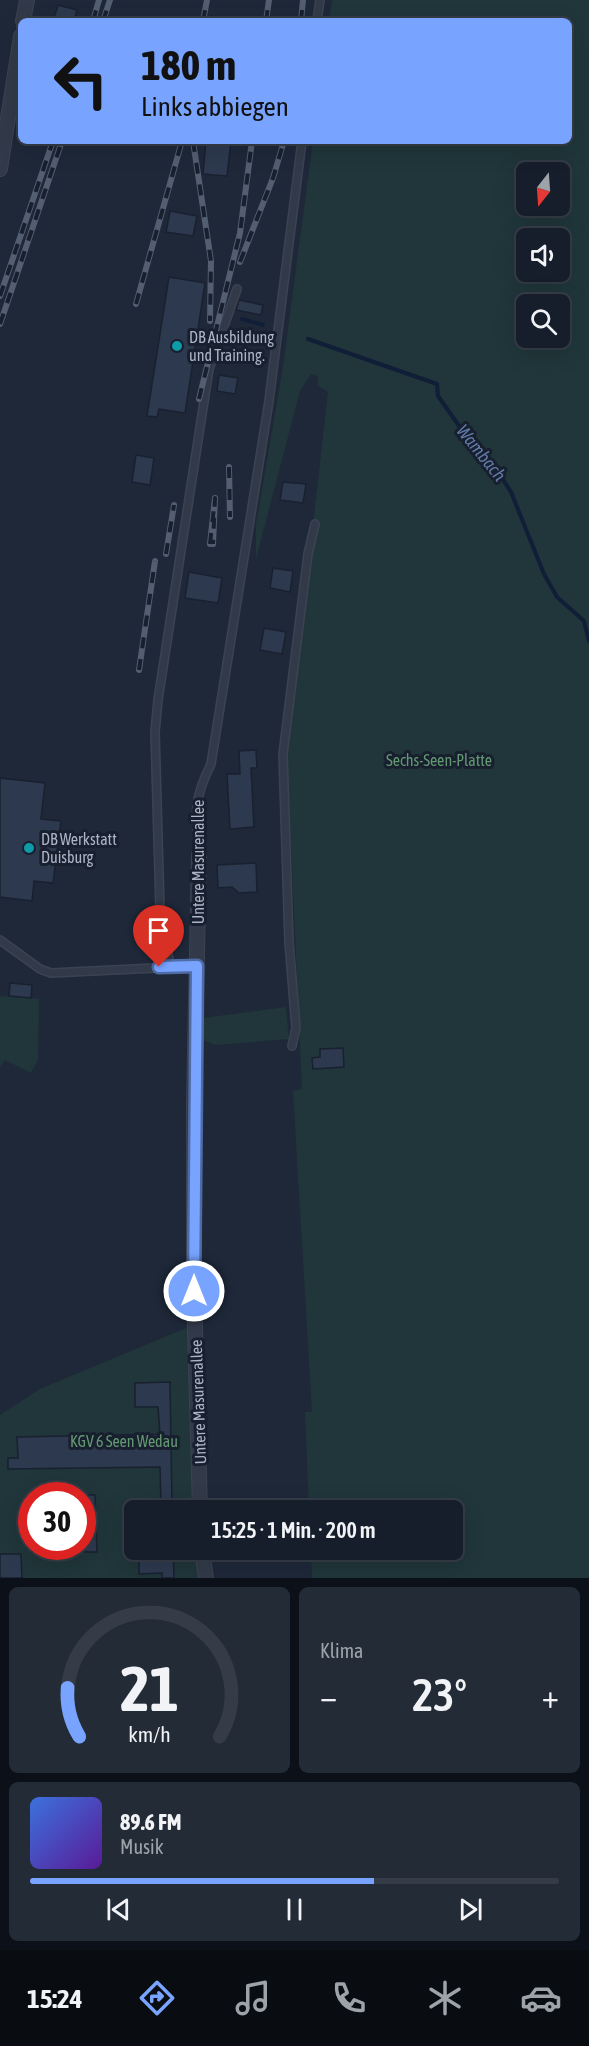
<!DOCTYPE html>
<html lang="de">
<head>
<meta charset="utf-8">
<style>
  :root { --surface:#161e2b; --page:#232b37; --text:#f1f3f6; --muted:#9ea2a9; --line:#353c47; --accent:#78a4ff }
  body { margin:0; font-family:"Asap Condensed",sans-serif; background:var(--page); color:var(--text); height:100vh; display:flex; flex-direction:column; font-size:22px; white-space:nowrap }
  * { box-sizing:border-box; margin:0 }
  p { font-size:20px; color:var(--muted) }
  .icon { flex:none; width:33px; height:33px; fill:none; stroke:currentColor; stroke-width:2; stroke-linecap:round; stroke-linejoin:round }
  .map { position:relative; height:1578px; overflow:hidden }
  .drawer { display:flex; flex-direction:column; gap:9px; padding:9px; background:#0c1018; flex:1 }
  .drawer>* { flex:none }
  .banner { position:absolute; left:18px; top:18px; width:554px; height:126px; border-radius:9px; box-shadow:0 6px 24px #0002,0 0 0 2px var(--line); background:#78a4ff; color:#111; overflow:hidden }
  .needle { width:39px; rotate:197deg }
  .controls { position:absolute; left:516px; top:162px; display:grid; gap:12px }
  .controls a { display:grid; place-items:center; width:54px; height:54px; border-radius:9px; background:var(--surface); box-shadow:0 6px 24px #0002,0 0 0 2px var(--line); font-size:30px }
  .speed { position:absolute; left:18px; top:1482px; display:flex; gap:12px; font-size:30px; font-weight:700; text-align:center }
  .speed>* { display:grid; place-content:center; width:78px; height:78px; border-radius:50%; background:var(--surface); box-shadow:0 6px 24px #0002,0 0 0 2px var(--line); line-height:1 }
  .speed .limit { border:9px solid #d22; background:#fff; color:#111 }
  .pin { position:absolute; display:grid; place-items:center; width:51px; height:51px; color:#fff; margin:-62px -26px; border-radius:50% 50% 50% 0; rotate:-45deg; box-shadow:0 0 6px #0007 }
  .pin .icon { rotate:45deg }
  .me { position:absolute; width:66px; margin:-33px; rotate:0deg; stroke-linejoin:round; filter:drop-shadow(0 0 4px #0008) }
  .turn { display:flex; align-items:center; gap:21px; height:126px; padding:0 24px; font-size:27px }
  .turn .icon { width:78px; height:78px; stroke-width:2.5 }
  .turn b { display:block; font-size:42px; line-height:51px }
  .big { font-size:45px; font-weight:600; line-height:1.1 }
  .drawer .widget { flex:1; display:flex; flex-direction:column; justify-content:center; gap:9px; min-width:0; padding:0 21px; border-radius:9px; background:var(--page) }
  .drawer .dial { align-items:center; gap:0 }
  .dial svg { height:156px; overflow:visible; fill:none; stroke:var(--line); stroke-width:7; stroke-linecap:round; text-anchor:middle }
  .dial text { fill:var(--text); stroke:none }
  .song { display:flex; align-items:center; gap:18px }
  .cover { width:72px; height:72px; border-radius:9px; background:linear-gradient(135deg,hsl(220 70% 55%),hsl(270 70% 35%)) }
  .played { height:6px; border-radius:3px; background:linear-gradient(90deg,var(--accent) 65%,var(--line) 65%) }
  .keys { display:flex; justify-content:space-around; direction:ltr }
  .heat { display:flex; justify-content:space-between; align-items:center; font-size:33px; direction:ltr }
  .drawer .tiles { flex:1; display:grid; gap:9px; grid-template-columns:1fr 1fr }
  .widget:last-child { grid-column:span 2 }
  .trip { position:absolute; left:124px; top:1500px; width:339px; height:60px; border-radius:9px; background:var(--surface); box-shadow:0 6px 24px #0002,0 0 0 2px var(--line); font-weight:600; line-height:60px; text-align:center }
  .dock { display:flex; height:96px; justify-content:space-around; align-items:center; background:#090c11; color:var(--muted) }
  .dock .icon { width:42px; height:42px }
  .dock .on { color:var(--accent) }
  .dock b { font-size:27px; color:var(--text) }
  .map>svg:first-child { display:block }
</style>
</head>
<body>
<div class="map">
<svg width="589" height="1578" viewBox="0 0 589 1578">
  <rect width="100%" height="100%" fill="#1e2839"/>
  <path fill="#20363a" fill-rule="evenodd" d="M 332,0 L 589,0 L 589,1578 L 312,1578 L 311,1550 L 453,1550 L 453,1510 L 309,1510 L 305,1412 L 312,1412 L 293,1091 L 302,1089 L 287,755 L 328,392 L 318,386 L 318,376 L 311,374 L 300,391 L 256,559 L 256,524 L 283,367 L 313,141 L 568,141 L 568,21 L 329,21 ZM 526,172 L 560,172 L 560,206 L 526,206 ZM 526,238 L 560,238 L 560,272 L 526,272 ZM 526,304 L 560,304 L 560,338 L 526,338 Z
    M 0,996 L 39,999 L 38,1059 L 31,1073 L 5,1060 L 0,1067 Z
    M 286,1007 L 289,1039 L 215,1045 L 204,1040 L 203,1018 Z
    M 191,1326 L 194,1510 L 135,1510 L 135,1550 L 195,1550 L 199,1578 L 0,1578 L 0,1415 L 40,1389 ZM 32,1496 L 82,1496 L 82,1546 L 32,1546 Z"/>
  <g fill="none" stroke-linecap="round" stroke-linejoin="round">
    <path stroke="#111e37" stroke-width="4" d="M 242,319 L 263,325
      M 308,339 L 437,384 L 438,396 L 481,457 L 498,472 L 511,492 L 544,574 L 557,597 L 584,621 L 589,641"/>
  </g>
  <path fill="#2d394e" stroke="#192130" stroke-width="1.5" d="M 58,5 L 77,10 L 74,21 L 53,21 Z
    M 206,141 L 231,141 L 227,176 L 203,174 Z
    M 170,211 L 197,216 L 193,236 L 166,232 Z
    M 169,277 L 205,283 L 185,413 L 159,409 L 157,417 L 147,416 Z
    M 239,300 L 263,305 L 261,315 L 236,310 Z
    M 219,375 L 238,378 L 235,394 L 217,391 Z
    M 136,455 L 154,458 L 150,485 L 132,482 Z
    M 283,482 L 306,484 L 303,503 L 280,500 Z
    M 273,568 L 293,571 L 290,592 L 270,588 Z
    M 189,572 L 222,578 L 218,603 L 185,598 Z
    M 264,628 L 286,632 L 282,654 L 260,650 Z
    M 256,750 L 257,768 L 251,768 L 254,827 L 230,829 L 227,774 L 240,774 L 239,751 Z
    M 0,778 L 45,783 L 41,819 L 61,821 L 53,883 L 34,881 L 32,901 L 0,897 Z
    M 256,863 L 257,892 L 239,893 L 232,887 L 218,888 L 217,865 Z
    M 10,983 L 32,985 L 31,998 L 9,996 Z
    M 343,1048 L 344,1067 L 313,1069 L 312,1058 L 320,1057 L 320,1049 Z
    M 170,1382 L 172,1505 L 161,1505 L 160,1467 L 8,1469 L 8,1458 L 18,1458 L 17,1437 L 160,1434 L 158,1407 L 135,1407 L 135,1383 Z
    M 84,1495 L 95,1495 L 97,1552 L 85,1552 Z
    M 139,1550 L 173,1550 L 174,1578 L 162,1578 L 162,1573 L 139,1574 Z
    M 0,1554 L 21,1554 L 22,1578 L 0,1578 Z"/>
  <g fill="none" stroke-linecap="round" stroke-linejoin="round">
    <g stroke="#3b4353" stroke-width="10">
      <path id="lane" d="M 317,21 L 320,0
        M 199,855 C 196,814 192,802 211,764 L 269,401 L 302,141
        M 0,940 L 40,969 L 51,973 L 197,966
        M 170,966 L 160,908 L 155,732 L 158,700 L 209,369 L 237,289
        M 292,1046 L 296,1028 L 289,942 L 283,754 L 308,554 L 315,524"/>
    </g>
    <g stroke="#3b4353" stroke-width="16">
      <path id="street" d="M 23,21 L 27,0
        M 0,169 L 21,36
        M 199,855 L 194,1100 L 194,1291 L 200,1510
        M 202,1550 L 206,1578"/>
    </g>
    <use href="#lane" stroke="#323a49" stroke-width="7"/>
    <use href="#street" stroke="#323a49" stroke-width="14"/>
    <g stroke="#535e71" stroke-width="6">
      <path id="rail" d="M 93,21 L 99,0
        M 103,21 L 110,0
        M 203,21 L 207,0
        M 266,21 L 269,0
        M 301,21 L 303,0
        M 193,141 L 211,261 L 210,321
        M 240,262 L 273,178 L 284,141
        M 0,296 L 53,141
        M 136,304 L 182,141
        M 0,324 L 62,141
        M 199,399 L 240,233 L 252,141
        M 229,467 L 230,517
        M 210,544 L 215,498 L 213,544
        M 166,554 L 174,505
        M 139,670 L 155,561"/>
    </g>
    <use href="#rail" stroke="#181f2e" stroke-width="4" stroke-dasharray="11" stroke-linecap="butt"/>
  </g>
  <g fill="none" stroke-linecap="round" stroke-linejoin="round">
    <g stroke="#4e6ba6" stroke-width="15">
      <path id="route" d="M 159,967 L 197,966 L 194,1291"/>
    </g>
    <use href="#route" stroke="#78a4ff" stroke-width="10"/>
  </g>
  <g fill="#0f9aa8" stroke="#181f2e" stroke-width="2">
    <circle cx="177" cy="346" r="6"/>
    <circle cx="29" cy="848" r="6"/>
  </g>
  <g text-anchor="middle" stroke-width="6" stroke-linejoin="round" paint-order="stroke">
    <g font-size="16" fill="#acb4c6" stroke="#181f2e" text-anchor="start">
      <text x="189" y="343">DB Ausbildung<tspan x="189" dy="18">und Training.</tspan></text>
      <text x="41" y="845">DB Werkstatt<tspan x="41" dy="18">Duisburg</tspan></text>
    </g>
    <g font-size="16" fill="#629972" stroke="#181f2e">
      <text x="439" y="766">Sechs-Seen-Platte</text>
      <text x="124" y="1447">KGV 6 Seen Wedau</text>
    </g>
    <g font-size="16" fill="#acb4c6" stroke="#181f2e">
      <text transform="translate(198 862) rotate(-90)" y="6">Untere Masurenallee</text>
      <text transform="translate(198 1402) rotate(-92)" y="6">Untere Masurenallee</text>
    </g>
    <g font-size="18" font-style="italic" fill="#617ba9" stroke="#181f2e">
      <text transform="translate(481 453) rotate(51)" y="6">Wambach</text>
    </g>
  </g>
</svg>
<div class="controls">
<a><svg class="needle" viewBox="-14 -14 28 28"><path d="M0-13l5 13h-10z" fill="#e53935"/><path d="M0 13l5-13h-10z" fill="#9ea2a9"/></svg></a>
<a><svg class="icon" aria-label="sound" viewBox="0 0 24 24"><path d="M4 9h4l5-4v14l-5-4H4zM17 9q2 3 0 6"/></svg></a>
<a><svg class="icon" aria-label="search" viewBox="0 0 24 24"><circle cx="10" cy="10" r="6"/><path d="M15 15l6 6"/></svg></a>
</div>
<div class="speed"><div class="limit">30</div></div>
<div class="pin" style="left:159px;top:967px;background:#d93025"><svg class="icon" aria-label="arrive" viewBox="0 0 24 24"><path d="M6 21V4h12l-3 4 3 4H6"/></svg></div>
<svg class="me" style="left:194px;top:1291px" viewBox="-20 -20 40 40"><circle r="17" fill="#78a4ff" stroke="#fff" stroke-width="3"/><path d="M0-11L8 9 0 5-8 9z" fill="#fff"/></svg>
<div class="trip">15:25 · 1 Min. · 200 m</div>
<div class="banner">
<div class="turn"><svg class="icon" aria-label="left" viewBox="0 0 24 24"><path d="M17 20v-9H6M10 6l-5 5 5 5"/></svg><div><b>180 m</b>Links abbiegen</div></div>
</div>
</div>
<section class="drawer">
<div class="tiles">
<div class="widget dial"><svg viewBox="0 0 100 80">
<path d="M14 69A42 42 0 1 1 86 69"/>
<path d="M14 69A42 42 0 0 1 8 44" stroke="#78a4ff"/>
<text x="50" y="56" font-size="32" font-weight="700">21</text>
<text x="50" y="72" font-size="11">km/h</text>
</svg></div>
<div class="widget"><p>Klima</p>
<div class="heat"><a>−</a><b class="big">23°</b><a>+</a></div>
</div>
<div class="widget">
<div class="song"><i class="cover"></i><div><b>89.6 FM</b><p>Musik</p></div></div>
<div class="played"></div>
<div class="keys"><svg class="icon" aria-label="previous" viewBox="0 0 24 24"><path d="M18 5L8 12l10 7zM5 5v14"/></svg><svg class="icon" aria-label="pause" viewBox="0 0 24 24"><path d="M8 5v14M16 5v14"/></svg><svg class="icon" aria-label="next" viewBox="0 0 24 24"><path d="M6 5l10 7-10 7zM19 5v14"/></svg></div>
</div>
</div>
</section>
<nav class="dock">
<b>15:24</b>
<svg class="icon on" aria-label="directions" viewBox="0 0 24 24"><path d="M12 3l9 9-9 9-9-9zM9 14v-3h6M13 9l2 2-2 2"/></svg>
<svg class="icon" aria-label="music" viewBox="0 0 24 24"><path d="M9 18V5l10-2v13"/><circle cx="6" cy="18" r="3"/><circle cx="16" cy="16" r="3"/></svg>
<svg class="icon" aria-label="phone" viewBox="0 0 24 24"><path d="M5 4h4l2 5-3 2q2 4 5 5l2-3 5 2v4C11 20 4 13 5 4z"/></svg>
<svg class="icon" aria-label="climate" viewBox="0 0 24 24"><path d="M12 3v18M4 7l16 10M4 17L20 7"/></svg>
<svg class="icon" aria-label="car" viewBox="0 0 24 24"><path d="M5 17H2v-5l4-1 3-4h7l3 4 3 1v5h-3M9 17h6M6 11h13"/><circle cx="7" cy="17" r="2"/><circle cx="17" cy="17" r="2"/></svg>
</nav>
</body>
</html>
